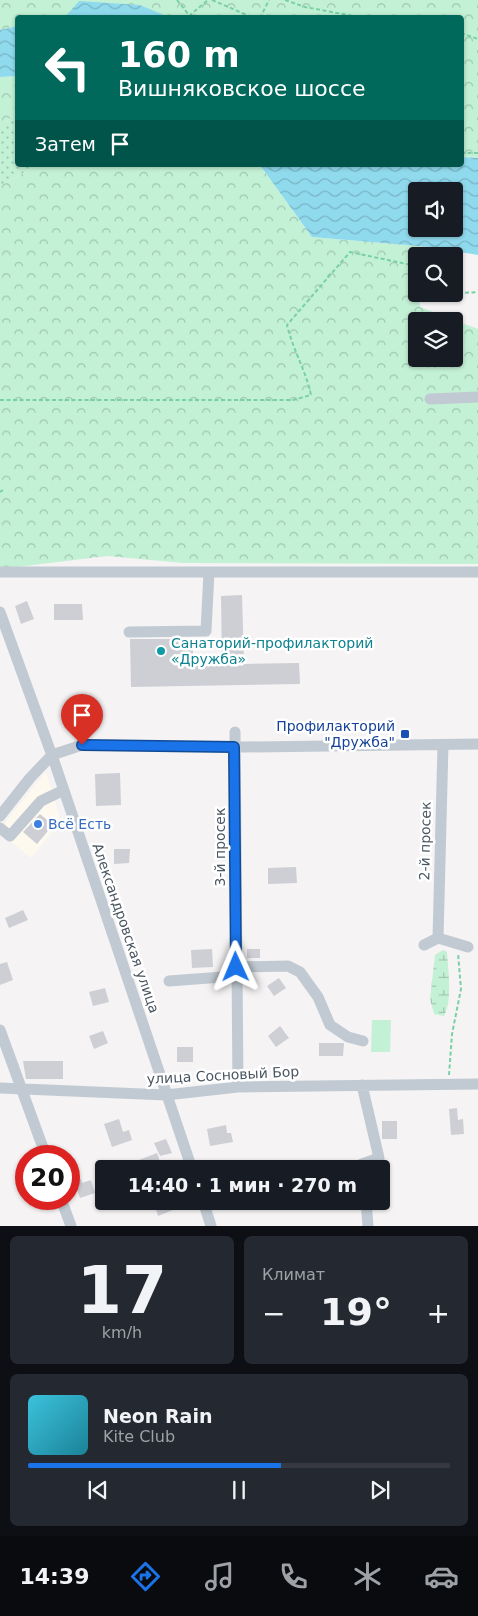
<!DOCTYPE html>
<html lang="ru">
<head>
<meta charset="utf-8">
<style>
  :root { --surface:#171b24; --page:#242831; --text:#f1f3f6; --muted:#9ea1a6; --line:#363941; --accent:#1a73e8 }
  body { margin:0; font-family:"DejaVu Sans",sans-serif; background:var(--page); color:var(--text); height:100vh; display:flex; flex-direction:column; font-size:19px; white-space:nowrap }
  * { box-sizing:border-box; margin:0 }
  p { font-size:16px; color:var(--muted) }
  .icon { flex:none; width:28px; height:28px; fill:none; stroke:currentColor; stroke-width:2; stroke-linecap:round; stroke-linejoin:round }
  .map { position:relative; height:1226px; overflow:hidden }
  .sheet { display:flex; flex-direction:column; gap:10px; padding:10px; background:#0d0f14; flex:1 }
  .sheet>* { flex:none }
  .hud { position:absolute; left:15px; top:15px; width:449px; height:152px; border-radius:5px; box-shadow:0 1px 4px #0004; background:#00695c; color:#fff; overflow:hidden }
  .fabs { position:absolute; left:408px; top:182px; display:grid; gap:10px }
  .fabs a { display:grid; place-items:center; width:55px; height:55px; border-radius:5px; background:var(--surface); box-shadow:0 1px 4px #0004; font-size:25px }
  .speed { position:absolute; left:15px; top:1145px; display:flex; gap:10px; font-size:25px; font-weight:700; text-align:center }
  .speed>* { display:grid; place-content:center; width:65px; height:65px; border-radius:50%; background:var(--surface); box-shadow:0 1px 4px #0004; line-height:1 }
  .speed .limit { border:8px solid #d22; background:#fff; color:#111 }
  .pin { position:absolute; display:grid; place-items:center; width:42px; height:42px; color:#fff; margin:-51px -21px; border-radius:50% 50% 50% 0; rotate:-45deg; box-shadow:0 0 5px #0007 }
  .pin .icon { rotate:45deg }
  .me { position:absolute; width:55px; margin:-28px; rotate:359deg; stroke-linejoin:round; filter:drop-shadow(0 0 4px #0008) }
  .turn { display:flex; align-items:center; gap:18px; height:105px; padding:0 20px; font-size:22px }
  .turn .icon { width:65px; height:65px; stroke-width:2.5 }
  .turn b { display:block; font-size:35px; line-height:42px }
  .then { display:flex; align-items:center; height:48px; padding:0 20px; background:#0003; gap:10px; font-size:19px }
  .big { font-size:38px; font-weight:700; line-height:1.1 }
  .sheet .widget { flex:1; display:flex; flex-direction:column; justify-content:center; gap:8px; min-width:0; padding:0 18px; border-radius:8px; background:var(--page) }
  .sheet .dial { align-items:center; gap:0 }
  .dial b { font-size:65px; line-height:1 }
  .song { display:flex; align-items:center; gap:15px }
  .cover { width:60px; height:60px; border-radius:8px; background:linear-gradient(135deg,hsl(190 70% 55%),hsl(190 70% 35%)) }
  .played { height:5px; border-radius:2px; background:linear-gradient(90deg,var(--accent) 60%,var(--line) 60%) }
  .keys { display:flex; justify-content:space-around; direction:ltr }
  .heat { display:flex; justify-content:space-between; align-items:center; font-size:28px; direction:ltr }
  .sheet .tiles { flex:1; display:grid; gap:10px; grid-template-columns:1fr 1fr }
  .widget:last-child { grid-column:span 2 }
  .trip { position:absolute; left:95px; top:1160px; width:295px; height:50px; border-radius:5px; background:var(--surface); box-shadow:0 1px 4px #0004; font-weight:700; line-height:50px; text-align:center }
  .dock { display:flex; height:80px; justify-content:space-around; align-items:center; background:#090b0e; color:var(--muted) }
  .dock .icon { width:35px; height:35px }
  .dock .current { color:var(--accent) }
  .dock b { font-size:22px; color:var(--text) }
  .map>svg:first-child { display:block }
</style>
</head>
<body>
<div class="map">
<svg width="478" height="1226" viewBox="0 0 478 1226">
  <defs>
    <pattern id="grass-dots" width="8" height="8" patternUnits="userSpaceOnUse" patternTransform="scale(1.25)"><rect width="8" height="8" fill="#c3f1d5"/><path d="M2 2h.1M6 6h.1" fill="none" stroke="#a0c6b0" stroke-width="1.8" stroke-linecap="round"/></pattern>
    <pattern id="forest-crowns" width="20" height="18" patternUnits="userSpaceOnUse" patternTransform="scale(1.25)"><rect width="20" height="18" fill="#c3f1d5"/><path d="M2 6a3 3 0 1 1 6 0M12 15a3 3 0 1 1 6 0" fill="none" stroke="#a0c6b0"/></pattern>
    <pattern id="wetland-marsh" width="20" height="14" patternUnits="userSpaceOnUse" patternTransform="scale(1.25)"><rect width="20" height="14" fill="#c3f1d5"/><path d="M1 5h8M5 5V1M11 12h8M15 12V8" fill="none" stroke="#a0c6b0"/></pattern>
    <pattern id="water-waves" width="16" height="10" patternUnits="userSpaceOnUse" patternTransform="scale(1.25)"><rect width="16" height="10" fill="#90daee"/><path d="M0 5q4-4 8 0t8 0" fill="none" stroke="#78b4c4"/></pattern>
  </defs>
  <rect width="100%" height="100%" fill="#f5f3f3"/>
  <path fill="#fdf9ef" d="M 46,771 L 61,821 L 31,858 L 0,833 L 0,829 Z"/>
  <path fill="url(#grass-dots)" d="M 17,114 L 18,165 L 44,165 L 36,166 L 0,186 L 0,125 Z"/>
  <path fill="url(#forest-crowns)" fill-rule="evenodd" d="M 0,0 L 478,0 L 478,158 L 461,157 L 461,18 L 169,18 L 140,5 L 66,16 L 18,18 L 17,26 L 0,30 Z
    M 17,76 L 17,114 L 0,125 L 0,77 Z
    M 44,165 L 260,165 L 312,237 L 430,247 L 426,256 L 416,256 L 416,294 L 418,294 L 420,307 L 478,329 L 478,564 L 183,563 L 107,556 L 0,569 L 0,186 L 36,166 ZM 416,321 L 454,321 L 454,359 L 416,359 Z"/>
  <path fill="url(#wetland-marsh)" d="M 443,950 L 447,952 C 448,971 453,999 444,1016 L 434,1014 L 430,999 L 435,955 Z"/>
  <path fill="#c3f1d5" d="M 372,1020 L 391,1020 L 390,1052 L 371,1052 Z"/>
  <path fill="url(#water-waves)" fill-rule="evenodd" d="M 79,1 L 140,5 L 169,17 L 37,17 L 66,16 Z
    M 17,26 L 17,76 L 0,77 L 0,30 Z
    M 461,157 L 478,158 L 478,255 L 430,247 L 312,237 L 260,165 L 461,165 ZM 416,191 L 454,191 L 454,229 L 416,229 Z"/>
  <path fill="#cdcfd5" d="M 242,595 L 244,664 L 299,663 L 300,684 L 131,687 L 130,639 L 193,639 L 193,662 L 222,662 L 221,596 Z
    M 27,601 L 34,619 L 21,624 L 15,606 Z
    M 54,604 L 82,604 L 83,620 L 54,620 Z
    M 120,773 L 121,805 L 96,806 L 95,774 Z
    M 40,814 L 53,825 L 37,844 L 23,832 Z
    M 114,849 L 130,849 L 129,863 L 114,864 Z
    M 296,867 L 297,883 L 268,884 L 268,868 Z
    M 23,910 L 28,920 L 9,928 L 5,918 Z
    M 212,949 L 213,967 L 192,968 L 191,950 Z
    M 247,949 L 260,949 L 260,958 L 247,958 Z
    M 7,962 L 13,980 L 0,985 L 0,964 Z
    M 279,978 L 286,988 L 274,996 L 267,986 Z
    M 105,988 L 109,1002 L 93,1006 L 89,992 Z
    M 280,1026 L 289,1038 L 276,1047 L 268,1036 Z
    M 103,1031 L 108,1043 L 94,1049 L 89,1036 Z
    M 319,1043 L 344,1043 L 343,1056 L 319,1056 Z
    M 177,1047 L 193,1047 L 193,1062 L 177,1062 Z
    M 23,1061 L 63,1061 L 63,1079 L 26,1079 Z
    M 457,1108 L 458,1120 L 463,1119 L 464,1134 L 451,1135 L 449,1109 Z
    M 119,1119 L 123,1132 L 129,1130 L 132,1140 L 112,1147 L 104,1124 Z
    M 382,1121 L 397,1121 L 397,1139 L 382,1139 Z
    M 226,1125 L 227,1133 L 231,1133 L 233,1142 L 210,1146 L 207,1129 Z
    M 166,1139 L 172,1153 L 160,1156 L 154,1143 Z
    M 157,1153 L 162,1167 L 143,1169 L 139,1160 Z
    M 81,1179 L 82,1183 L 91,1180 L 95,1193 L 80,1198 L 74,1181 Z
    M 169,1201 L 176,1201 L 178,1208 L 158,1216 L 155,1206 Z"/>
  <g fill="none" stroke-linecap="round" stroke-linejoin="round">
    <path stroke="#7ad0a6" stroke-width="2" stroke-dasharray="4 2.5" stroke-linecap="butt" d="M 177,0 L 189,15
      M 212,0 L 254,18
      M 285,0 L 305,7 L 364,18
      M 189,16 L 208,0
      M 260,18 L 269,0
      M 461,33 L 478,39
      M 461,153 L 478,153
      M 454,287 L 462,293 L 478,292
      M 0,400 L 293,400 L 311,395 C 306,371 293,350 287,325 L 350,252 L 416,266
      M 0,492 L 3,490
      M 449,1075 L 452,1034 L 461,989 L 458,953"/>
    <path stroke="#c1cad2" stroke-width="11" d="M 430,399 L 478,397
      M 0,572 L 478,572
      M 0,612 L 54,761 L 192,1169
      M 129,632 L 206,631 L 209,572
      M 235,732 L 238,1087
      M 0,816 L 30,778 L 52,755 L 82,745 L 245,747 L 478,744
      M 0,828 L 10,836 L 41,801 L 64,790
      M 438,938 L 443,745
      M 424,945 L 438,938 L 468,947
      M 236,967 L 288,966 L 300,972 L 318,997 L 330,1025 L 348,1037 L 363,1041
      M 169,981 L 236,976
      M 0,1030 L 46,1156
      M 362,1085 L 379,1158 L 362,1164 L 363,1169
      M 0,1088 L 166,1095 L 238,1087 L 478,1084
      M 61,1199 L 71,1226
      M 203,1201 L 211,1226
      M 366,1201 L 368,1226"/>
  </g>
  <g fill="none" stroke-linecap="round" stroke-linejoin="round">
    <g stroke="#114b97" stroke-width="12">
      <path id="route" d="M 82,745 L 234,747 L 236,967"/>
    </g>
    <use href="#route" stroke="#1a73e8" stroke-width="9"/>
  </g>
  <circle fill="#0f9aa8" stroke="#fff" stroke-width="2" cx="161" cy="651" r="5"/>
  <rect fill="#1a4fb4" stroke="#fff" stroke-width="2" x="400" y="729" width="10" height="10" rx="2.5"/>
  <circle fill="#3f7fe0" stroke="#fff" stroke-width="2" cx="38" cy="824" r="5"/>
  <g text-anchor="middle" stroke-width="5" stroke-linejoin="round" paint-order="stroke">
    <g font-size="14" fill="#0d838f" stroke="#fff" text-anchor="start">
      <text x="171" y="648">Санаторий-профилакторий<tspan x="171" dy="16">«Дружба»</tspan></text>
    </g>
    <g font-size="14" fill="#164399" stroke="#fff" text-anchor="end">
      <text x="395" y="731">Профилакторий<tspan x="395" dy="16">"Дружба"</tspan></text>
    </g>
    <g font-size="14" fill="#366cbe" stroke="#fff" text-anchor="start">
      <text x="48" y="829">Всё Есть</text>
    </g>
    <g font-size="14" fill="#4a5661" stroke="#fff">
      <text transform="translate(425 841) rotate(-89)" y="5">2-й просек</text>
      <text transform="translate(220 847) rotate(-90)" y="5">3-й просек</text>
      <text transform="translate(126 928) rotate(71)" y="5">Александровская улица</text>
      <text transform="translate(223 1075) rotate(-3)" y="5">улица Сосновый Бор</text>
    </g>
  </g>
</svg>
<div class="fabs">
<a><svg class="icon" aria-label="sound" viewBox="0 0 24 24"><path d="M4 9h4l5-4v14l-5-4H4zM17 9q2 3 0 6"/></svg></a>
<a><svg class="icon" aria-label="search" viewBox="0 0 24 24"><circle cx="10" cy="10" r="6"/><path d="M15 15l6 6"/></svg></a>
<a><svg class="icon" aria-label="layers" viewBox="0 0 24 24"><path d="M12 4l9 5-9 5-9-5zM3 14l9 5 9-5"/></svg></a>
</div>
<div class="speed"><div class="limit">20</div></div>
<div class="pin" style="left:82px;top:745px;background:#d93025"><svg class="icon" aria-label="arrive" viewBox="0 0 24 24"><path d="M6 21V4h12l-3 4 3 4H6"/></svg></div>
<svg class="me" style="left:236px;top:967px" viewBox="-20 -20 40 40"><path d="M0-17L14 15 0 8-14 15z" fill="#1a73e8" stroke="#fff" stroke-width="4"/></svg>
<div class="trip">14:40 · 1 мин · 270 m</div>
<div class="hud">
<div class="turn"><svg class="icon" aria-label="left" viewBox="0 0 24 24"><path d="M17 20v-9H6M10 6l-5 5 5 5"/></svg><div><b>160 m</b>Вишняковское шоссе</div></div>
<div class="then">Затем<svg class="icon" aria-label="arrive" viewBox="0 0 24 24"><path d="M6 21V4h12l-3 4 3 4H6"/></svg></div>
</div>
</div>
<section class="sheet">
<div class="tiles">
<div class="widget dial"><b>17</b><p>km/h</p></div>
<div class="widget"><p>Климат</p>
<div class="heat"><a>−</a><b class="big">19°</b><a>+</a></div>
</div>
<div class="widget">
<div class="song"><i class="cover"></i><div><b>Neon Rain</b><p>Kite Club</p></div></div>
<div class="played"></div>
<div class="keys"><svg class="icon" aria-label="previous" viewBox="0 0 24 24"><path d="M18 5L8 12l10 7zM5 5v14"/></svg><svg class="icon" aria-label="pause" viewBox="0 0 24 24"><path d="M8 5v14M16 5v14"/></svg><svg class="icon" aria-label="next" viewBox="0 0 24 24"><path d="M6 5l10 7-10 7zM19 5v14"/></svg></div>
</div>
</div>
</section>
<nav class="dock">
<b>14:39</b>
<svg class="icon current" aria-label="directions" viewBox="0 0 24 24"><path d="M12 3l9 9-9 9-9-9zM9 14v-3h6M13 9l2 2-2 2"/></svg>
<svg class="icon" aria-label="music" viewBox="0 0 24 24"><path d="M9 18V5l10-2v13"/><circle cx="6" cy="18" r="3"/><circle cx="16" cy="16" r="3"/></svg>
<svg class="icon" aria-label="phone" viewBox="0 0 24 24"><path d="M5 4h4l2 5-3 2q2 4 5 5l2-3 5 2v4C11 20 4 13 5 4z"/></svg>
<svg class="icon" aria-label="climate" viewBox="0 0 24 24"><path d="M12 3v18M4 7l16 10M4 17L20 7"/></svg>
<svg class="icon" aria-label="car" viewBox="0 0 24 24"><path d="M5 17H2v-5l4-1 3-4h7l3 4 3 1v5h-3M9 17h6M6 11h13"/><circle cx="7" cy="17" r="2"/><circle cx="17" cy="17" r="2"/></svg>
</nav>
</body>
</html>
